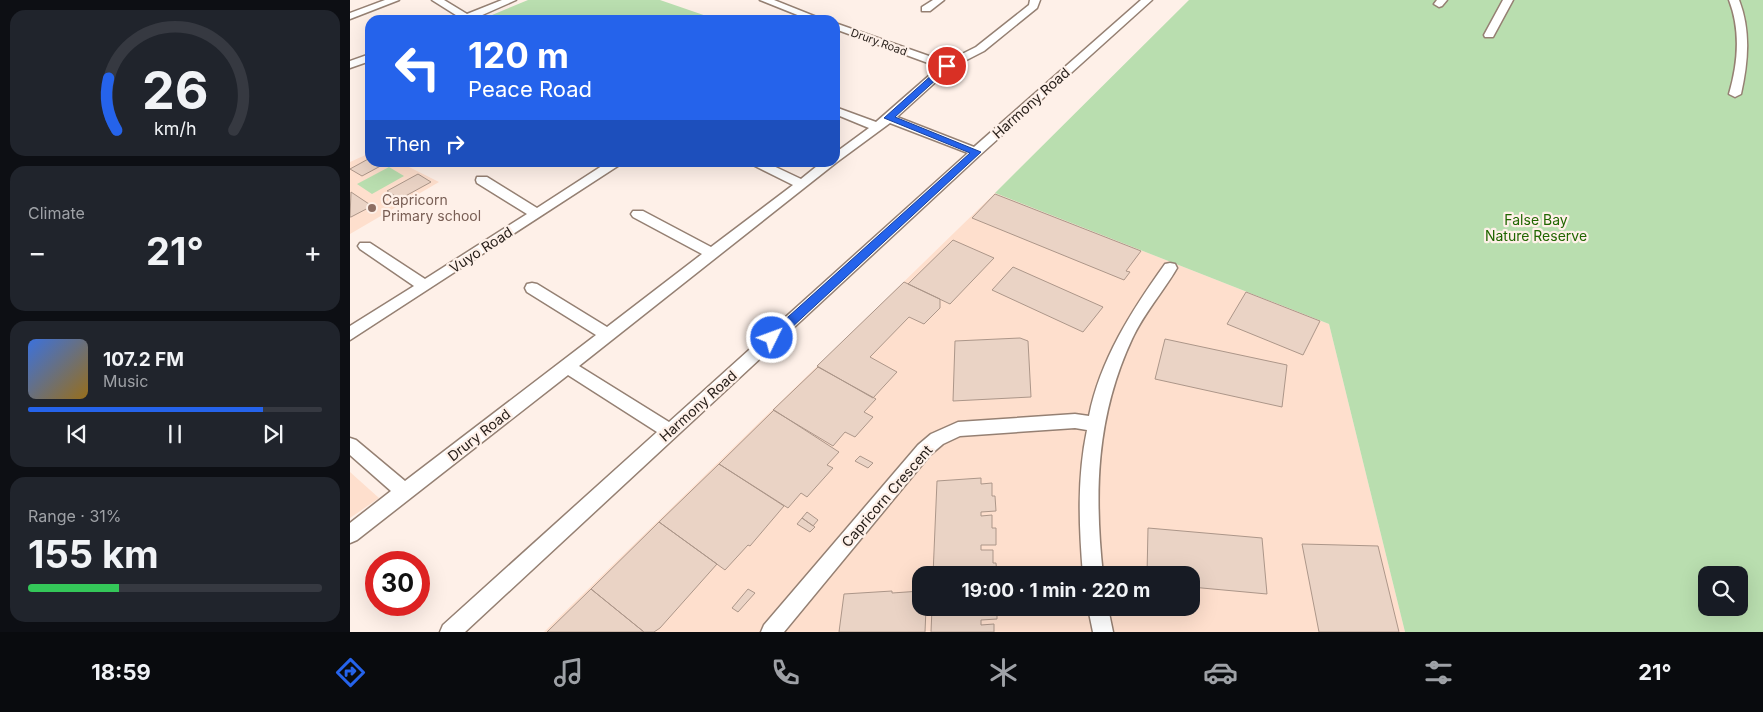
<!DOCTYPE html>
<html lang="en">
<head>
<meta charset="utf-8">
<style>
  :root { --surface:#171b24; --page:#20242c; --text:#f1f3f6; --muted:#9ea1a6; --line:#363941; --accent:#2563eb }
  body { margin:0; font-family:Inter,sans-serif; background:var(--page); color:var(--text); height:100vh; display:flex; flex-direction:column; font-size:19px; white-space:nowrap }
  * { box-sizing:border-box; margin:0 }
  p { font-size:16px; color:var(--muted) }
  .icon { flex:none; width:28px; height:28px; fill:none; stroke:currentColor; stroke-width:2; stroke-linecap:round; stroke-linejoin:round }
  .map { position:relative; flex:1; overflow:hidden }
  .drawer { display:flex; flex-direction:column; gap:10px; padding:10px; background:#0d0f14; width:350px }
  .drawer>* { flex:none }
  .hud { position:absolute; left:15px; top:15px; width:475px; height:152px; border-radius:15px; box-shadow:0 5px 20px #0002; background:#2563eb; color:#fff; overflow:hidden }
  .buttons { position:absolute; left:1348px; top:566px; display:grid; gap:10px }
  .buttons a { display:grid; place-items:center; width:50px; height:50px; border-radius:10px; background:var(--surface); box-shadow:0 5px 20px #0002; font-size:25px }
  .speed { position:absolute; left:15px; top:551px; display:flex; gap:10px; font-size:25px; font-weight:700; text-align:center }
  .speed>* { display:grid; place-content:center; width:65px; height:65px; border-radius:50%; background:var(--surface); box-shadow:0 5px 20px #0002; line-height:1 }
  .speed .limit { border:8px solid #d22; background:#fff; color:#111 }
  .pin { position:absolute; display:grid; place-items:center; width:42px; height:42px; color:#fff; margin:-21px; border:2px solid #fff; border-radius:50%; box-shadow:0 1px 5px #0007 }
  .me { position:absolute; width:55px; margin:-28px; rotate:48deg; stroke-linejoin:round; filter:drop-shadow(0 0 4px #0008) }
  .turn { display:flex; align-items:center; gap:18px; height:105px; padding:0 20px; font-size:22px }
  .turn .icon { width:65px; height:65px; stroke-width:2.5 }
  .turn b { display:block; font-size:35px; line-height:42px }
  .then { display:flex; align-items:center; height:48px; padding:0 20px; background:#0003; gap:10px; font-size:19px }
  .big { font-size:38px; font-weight:700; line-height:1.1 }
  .drawer .card { flex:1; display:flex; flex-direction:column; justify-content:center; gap:8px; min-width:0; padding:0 18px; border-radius:15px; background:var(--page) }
  .drawer .dial { align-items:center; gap:0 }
  .dial svg { height:130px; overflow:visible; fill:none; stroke:var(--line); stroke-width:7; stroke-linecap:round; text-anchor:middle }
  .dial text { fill:var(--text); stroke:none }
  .song { display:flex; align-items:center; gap:15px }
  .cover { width:60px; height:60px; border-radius:8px; background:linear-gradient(135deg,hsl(220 70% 55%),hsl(40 70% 35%)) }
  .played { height:5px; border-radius:2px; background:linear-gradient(90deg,var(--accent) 80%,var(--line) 80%) }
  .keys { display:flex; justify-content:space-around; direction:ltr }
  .heat { display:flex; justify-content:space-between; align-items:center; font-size:28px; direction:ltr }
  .charge { height:8px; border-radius:4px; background:linear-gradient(90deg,#34c759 31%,var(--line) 0) }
  .trip { position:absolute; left:562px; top:566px; width:288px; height:50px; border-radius:15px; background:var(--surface); box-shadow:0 5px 20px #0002; font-weight:700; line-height:50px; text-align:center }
  .menu { display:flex; height:80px; justify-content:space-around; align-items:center; background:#090b0e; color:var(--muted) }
  .menu .icon { width:35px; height:35px }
  .menu .active { color:var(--accent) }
  .menu b { font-size:22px; color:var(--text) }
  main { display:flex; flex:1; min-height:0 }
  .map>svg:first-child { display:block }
</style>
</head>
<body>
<main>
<section class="drawer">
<div class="card dial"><svg viewBox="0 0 100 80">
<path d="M14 69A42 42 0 1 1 86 69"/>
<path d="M14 69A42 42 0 0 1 9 37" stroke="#2563eb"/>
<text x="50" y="56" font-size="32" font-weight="700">26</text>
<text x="50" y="72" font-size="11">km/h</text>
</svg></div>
<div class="card"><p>Climate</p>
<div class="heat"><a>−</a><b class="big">21°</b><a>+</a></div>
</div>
<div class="card">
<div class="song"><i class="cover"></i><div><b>107.2 FM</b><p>Music</p></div></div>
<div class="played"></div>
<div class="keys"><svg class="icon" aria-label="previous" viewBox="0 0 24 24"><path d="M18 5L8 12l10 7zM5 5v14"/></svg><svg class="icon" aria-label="pause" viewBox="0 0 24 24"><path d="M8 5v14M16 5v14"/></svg><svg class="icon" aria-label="next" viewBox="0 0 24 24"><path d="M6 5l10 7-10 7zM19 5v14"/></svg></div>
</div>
<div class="card"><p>Range · 31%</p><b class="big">155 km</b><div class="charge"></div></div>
</section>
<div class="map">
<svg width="1413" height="632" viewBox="0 0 1413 632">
  <rect width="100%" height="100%" fill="#fef0e8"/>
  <path fill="#fedfcd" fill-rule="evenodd" d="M 20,153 L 20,162 L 51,163 L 89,182 L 0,234 L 0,162 Z
    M 645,193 L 979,324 L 1055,632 L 194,632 ZM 571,575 L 841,575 L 841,608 L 571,608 Z
    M 0,472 L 29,498 L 0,518 Z"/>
  <path fill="#b9deaf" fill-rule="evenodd" d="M 178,0 L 310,0 L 368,20 L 130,20 Z
    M 839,0 L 1413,0 L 1413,632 L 1055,632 L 979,324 L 645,193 ZM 1356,575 L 1389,575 L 1389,608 L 1356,608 Z
    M 39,167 L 54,176 L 22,194 L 7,184 Z"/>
  <path fill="#ead3c5" stroke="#ac9689" d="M 20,158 L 20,162 L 38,162 L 12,176 L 0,169 Z
    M 68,174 L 81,182 L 50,199 L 37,191 Z
    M 1,192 L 22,206 L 1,217 L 0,217 Z
    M 645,194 L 791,251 L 776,271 L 780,272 L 774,280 L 622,218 Z
    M 603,240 L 644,258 L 600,304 L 558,284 Z
    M 663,267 L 753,307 L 733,332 L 642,290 Z
    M 554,282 L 590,299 L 590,308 L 574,324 L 559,317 L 520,357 L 547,372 L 523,398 L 467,366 Z
    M 896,292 L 970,321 L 953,355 L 877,324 Z
    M 670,338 L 678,341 L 681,397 L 603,401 L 605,341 Z
    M 815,339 L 937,365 L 932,407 L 805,379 Z
    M 468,367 L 526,399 L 514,412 L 523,417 L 505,437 L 495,432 L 483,446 L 423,410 Z
    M 424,410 L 489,452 L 477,465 L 483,468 L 457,497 L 451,493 L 438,508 L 369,464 Z
    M 510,456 L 523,463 L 518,468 L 505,461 Z
    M 369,464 L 434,506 L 400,546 L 398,545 L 375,570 L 309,522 Z
    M 631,478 L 631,484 L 642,483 L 642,496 L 645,496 L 646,511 L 631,512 L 631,516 L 642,515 L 642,528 L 646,528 L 646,545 L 631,545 L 631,550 L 643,550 L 643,563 L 646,563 L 647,575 L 583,575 L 587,481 Z
    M 457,512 L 468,520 L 463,526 L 452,518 Z
    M 452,518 L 465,527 L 460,532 L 447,524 Z
    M 309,522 L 367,564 L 310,628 L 304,632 L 294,632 L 241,589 Z
    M 798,528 L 912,538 L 917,594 L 841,587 L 841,575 L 797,575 Z
    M 952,544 L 1028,546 L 1049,632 L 969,632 Z
    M 241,589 L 294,632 L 197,632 Z
    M 398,589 L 405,593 L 388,612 L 382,608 Z
    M 542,591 L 542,593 L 571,591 L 571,608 L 576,608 L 575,632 L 489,632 L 494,594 Z
    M 582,608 L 647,608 L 647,619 L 631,620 L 631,625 L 644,624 L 644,632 L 581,632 Z"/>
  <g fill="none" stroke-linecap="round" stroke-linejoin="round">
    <g stroke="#958073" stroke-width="3">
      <path id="street" d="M 35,0 L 49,0 L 0,19 L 0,13 Z
        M 82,0 L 94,0 L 117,14 L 152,0 L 166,0 L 121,20 L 106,20 L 109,17 Z
        M 410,0 L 424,0 L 474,20 L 460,20 Z
        M 583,0 L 594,0 L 580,11 L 572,11 L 572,7 Z
        M 680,0 L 690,0 L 687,8 L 634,51 L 601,68 L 547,117 L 624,147 L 791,0 L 802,0 L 630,155 L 115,632 L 90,632 L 93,625 L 307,432 L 218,375 L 7,540 L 0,543 L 0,523 L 41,491 L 0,455 L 0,438 L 6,440 L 55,481 L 246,335 L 177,292 L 175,288 L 177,284 L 182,283 L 187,284 L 257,327 L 352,254 L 283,217 L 281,214 L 283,211 L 293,211 L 361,247 L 443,185 L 397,162 L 415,162 L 451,179 L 472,162 L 485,162 L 485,153 L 519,128 L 485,114 L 485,107 L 526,122 L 589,67 L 485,29 L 485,23 L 596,62 L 626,47 L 679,5 ZM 540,123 L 618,153 L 319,422 L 229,366 L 487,162 Z
        M 1087,0 L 1097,0 L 1092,6 L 1089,7 L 1084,4 Z
        M 1153,0 L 1163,0 L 1143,37 L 1135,37 L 1134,35 Z
        M 1379,0 L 1389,0 C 1401,31 1398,62 1391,94 L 1385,97 L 1379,94 C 1388,63 1391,31 1379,0 Z
        M 20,54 L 20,61 L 0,68 L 0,61 Z
        M 258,162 L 274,162 L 0,340 L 0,326 L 64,286 L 10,249 L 8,246 L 10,243 L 20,243 L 75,279 L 177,214 L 127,183 L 126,180 L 127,177 L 137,177 L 187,208 Z
        M 820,263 L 825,264 L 827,268 C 813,292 794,313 782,339 C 746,416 744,493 753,575 L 733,575 C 729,526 727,478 737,430 L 725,428 L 610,436 L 593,444 L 580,455 L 434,632 L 411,632 L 414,625 L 568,445 L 581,434 L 608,422 L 725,414 L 739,416 C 750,360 782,310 815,264 Z
        M 738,608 L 758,608 L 763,632 L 743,632 Z"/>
    </g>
    <use href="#street" fill="#fff" fill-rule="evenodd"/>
  </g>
  <path fill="#2563eb" stroke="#184099" d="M 594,64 L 601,66 L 545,117 L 631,152 L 426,342 L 418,342 L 417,338 L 418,335 L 620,153 L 534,118 Z"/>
  <circle fill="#8d6e63" stroke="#fef0e8" stroke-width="2" cx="22" cy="208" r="5"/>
  <g text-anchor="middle" stroke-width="4.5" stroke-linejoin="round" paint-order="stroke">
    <g font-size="11" fill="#241c17" stroke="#fef0e8">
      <text transform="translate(529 42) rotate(20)" y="4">Drury Road</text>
    </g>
    <g font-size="14" fill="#241c17" stroke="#fef0e8">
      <text transform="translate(681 103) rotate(-42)" y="5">Harmony Road</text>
      <text transform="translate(131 250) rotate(-33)" y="5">Vuyo Road</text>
      <text transform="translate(348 406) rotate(-42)" y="5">Harmony Road</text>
      <text transform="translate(129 435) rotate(-38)" y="5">Drury Road</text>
      <text transform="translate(537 496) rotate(-49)" y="5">Capricorn Crescent</text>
    </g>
    <g font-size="14" fill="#785e54" stroke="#fef0e8" text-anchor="start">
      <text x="32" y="205">Capricorn<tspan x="32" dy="16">Primary school</tspan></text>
    </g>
    <g font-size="14" fill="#206600" stroke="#fef0e8">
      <text x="1186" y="225">False Bay<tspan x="1186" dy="16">Nature Reserve</tspan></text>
    </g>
  </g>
</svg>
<div class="buttons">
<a><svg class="icon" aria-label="search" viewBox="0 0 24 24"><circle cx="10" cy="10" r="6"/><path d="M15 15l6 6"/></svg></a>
</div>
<div class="speed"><div class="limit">30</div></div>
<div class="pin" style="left:597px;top:66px;background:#d93025"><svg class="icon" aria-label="arrive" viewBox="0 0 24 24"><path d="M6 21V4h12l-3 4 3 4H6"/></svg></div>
<svg class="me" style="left:422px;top:338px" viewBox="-20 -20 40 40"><circle r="17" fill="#2563eb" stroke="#fff" stroke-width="3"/><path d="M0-11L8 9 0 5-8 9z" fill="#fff"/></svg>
<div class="trip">19:00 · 1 min · 220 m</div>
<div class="hud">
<div class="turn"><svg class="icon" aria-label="left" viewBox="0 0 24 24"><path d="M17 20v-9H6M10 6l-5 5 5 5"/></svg><div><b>120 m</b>Peace Road</div></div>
<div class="then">Then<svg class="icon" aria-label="right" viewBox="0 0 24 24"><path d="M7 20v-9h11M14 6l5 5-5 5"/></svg></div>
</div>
</div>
</main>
<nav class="menu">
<b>18:59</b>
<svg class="icon active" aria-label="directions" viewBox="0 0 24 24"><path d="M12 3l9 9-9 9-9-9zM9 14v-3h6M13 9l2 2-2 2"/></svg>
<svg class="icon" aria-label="music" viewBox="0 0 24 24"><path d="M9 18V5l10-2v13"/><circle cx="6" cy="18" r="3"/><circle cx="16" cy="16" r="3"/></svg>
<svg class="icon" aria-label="phone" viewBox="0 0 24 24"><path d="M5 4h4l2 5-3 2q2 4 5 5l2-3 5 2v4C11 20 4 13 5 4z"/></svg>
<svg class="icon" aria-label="climate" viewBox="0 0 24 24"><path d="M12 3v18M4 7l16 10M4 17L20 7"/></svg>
<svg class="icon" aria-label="car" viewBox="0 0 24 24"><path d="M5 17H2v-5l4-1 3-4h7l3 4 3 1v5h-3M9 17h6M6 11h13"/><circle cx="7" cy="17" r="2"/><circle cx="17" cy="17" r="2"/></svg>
<svg class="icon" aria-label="filters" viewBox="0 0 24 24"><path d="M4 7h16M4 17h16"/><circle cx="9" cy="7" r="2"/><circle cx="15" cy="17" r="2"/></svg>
<b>21°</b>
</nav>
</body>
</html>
